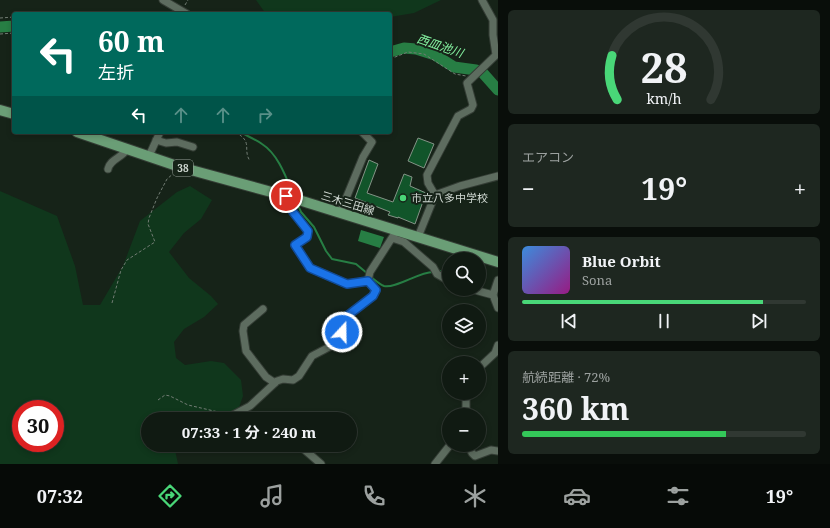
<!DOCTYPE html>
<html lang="ja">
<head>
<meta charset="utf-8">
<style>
  :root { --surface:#101a12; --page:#1e2720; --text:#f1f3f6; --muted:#9ca19f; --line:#303832; --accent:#49d778 }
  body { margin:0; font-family:"Noto Serif","Noto Sans JP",serif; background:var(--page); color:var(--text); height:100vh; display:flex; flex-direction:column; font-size:15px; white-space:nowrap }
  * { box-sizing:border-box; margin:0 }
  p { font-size:13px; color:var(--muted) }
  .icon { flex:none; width:22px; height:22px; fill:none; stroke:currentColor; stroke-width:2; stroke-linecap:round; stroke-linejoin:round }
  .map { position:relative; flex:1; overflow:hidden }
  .details { display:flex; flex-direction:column; gap:10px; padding:10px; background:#090e0a; width:332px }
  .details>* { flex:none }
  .hud { position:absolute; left:12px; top:12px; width:380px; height:122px; border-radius:4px; box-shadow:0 2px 6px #0003,0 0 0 1px var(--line); background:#00695c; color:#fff; overflow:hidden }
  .buttons { position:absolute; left:442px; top:252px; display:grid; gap:8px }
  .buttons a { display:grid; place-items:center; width:44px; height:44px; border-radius:50%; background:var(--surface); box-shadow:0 2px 6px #0003,0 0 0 1px var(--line); font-size:20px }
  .speed { position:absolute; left:12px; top:400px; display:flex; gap:8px; font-size:20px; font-weight:700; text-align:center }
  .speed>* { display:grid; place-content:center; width:52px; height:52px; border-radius:50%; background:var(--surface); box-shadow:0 2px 6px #0003,0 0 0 1px var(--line); line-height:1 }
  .speed .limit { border:6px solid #d22; background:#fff; color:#111 }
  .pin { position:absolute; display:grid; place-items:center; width:34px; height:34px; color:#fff; margin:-17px; border:2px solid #fff; border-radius:50%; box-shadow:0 1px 4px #0007 }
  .me { position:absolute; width:44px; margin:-22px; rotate:21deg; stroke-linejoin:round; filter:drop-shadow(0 0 3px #0008) }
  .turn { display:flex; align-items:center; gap:14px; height:84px; padding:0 20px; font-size:18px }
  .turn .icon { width:52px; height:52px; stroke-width:2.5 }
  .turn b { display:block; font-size:28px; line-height:34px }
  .lanes { display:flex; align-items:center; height:38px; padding:0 20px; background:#0003; justify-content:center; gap:20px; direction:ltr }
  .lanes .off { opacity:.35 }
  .big { font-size:30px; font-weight:700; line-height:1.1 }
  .details .widget { flex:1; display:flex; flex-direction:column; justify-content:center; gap:6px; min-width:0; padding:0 14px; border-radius:6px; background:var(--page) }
  .details .dial { align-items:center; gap:0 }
  .dial svg { height:104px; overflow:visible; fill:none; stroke:var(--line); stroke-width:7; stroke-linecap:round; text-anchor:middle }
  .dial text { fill:var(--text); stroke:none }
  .song { display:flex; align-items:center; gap:12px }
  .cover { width:48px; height:48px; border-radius:6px; background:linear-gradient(135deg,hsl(210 70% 55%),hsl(310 70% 35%)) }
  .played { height:4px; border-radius:2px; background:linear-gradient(90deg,var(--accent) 85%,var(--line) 85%) }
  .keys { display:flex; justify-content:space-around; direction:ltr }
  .heat { display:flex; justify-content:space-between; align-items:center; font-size:22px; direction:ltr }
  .charge { height:6px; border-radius:3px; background:linear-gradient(90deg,#34c759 72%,var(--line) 0) }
  .trip { position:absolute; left:141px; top:412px; width:216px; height:40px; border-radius:20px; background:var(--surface); box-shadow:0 2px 6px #0003,0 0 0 1px var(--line); font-weight:700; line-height:40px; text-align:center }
  .dock { display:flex; height:64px; justify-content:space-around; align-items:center; background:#060a07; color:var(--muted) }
  .dock .icon { width:28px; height:28px }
  .dock .active { color:var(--accent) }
  .dock b { font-size:18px; color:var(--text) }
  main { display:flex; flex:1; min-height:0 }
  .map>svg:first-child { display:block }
</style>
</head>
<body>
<main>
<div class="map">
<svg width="498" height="464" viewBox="0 0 498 464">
  <rect width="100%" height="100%" fill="#162318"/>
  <path fill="#10371c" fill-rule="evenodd" d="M 256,0 L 441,0 L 414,13 L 390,17 L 390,14 L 266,14 Z
    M 190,186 L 212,200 L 201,219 L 184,233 L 169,252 L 189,278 L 211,296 L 218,304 L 204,317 L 184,329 L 174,342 L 176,358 L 185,365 L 211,361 L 224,363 L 241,380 L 243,396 L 235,419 L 148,419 L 148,445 L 174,445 L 178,464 L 0,464 L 0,191 L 57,216 L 75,266 L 83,305 L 100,305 L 123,266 L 140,221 L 177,192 ZM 21,409 L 55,409 L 55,443 L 21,443 Z"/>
  <path fill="#277e44" d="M 361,230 L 384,237 L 380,248 L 358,241 Z"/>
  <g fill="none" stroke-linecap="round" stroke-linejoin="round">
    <path stroke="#277e44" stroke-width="2" d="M 240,132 C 247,136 255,139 262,144 C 278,154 286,177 293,194
      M 297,203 L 301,212 L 314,227 L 326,251 L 332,259 L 356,264 L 368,274
      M 438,271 L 440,271 L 449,276
      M 371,277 C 375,280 379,284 384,286 C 395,289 419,272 433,272
      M 486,290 L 497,293 L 498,297"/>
    <path stroke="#277e44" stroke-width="11" d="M 0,27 L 14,26
      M 390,52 L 404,48 L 416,49 L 435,55 L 454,67 L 476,70 L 482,72 L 498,90"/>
  </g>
  <path fill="#11552a" stroke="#839386" d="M 418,138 L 434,144 L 424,168 L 408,161 Z
    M 369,160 L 378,164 L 367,193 L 393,202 L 404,174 L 412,177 L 410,186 L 426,193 L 415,224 L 398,217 L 398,218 L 388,215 L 390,212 L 355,198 Z"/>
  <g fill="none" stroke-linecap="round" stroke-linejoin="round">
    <g stroke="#343d35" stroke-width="9">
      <path id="street" d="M 163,0 L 187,14
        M 156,140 L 166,143 L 177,142 L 193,147
        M 149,156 L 160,132
        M 108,169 C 110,159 122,158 127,149
        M 435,195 L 428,183 L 427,175 L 458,116 L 471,109 L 473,105 L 467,83 L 496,55 L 493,35 L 493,20 L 482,0
        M 286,196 L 293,212 L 308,231 L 307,237 L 295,245 L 310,268 L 347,284 L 368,281
        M 340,213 L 363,157 L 372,142 L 362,132
        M 418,237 L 435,195 L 460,186 L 498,176
        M 392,238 L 404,242 L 433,267 L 437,274 L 449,281
        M 498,280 L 493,295 L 498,308
        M 471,289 L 493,295
        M 263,309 L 244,325 L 243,331 L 246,351 L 266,377 L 275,383
        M 479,368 L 495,353 L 498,345
        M 233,415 L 250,406 L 277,381 L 283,379 L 293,380 L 299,376 L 312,356 L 333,345 L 341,339 L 347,316 L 373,296 L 376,291 L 368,281 L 370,272 L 397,230
        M 233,415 L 245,419
        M 466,415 L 466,400 L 468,393
        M 299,445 L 321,464
        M 468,445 L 472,453 L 475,456 L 491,450 L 498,451
        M 435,464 L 450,445"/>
    </g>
    <g stroke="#343d35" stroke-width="12">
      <path id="primary" d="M 0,110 L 14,114
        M 77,132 L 180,167 L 286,196 L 498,262"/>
    </g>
    <path stroke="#717c73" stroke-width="1" stroke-dasharray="3 2" stroke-linecap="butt" d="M 185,5 L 188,0
      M 0,18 L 14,17
      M 0,34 L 14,33
      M 390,59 L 408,52 L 424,54 L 455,74 L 466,76
      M 235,132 C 254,142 242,149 250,161
      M 112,303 L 121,270 L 127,260 L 155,242 L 148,224 L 149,218 L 157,198 L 167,179 L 174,173
      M 158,400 L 165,395 L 170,396 L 188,405 L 227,414"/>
    <use href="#street" stroke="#5d6c5f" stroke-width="7"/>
    <use href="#primary" stroke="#6a9e76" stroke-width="10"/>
  </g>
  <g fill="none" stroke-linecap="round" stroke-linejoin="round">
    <g stroke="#114b97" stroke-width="10">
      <path id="route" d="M 286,196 L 293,212 L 308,231 L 307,237 L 295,245 L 310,268 L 347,284 L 368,281 L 376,290 L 373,296 L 347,316 L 342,332"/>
    </g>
    <use href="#route" stroke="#1a73e8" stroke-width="7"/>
  </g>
  <circle fill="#49d778" stroke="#162318" stroke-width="1.5" cx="403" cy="198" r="4"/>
  <g text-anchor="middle" stroke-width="4" stroke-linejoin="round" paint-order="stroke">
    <rect fill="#162318" stroke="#98a29a" stroke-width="1" x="173" y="160" width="20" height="16" rx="3"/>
    <g font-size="10" font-weight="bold" fill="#d0d9d2">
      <text x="183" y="172">38</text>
    </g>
    <g font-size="11" fill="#d0d9d2" stroke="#162318" text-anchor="start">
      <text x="411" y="202">市立八多中学校</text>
    </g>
    <g font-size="11" fill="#d0d9d2" stroke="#162318">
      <text transform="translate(348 203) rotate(17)" y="4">三木三田線</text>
    </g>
    <g font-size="12" font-style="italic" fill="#86f4a2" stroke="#162318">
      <text transform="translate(440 46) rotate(19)" y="4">西皿池川</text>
    </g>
  </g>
</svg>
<div class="buttons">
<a><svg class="icon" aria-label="search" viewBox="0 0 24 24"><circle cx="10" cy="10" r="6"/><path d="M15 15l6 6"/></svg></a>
<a><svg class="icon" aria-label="layers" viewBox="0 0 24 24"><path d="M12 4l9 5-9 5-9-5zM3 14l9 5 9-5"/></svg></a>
<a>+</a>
<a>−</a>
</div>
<div class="speed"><div class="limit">30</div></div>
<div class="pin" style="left:286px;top:196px;background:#d93025"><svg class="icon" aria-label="arrive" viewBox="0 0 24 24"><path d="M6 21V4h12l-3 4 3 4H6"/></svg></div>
<svg class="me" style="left:342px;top:332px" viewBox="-20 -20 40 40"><circle r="17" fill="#1a73e8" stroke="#fff" stroke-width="3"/><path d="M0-11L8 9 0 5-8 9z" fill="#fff"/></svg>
<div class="trip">07:33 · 1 分 · 240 m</div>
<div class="hud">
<div class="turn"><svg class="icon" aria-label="left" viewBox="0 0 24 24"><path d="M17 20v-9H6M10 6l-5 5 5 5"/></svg><div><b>60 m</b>左折</div></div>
<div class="lanes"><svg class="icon" aria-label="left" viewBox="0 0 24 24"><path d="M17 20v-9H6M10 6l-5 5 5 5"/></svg><svg class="icon off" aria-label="ahead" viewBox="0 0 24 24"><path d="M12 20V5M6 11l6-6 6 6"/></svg><svg class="icon off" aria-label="ahead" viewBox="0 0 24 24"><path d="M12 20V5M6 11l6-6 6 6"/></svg><svg class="icon off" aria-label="right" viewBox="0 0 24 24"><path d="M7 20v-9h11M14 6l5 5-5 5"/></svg></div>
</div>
</div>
<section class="details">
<div class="widget dial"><svg viewBox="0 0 100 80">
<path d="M14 69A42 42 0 1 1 86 69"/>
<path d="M14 69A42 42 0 0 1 10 35" stroke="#49d778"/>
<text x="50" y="56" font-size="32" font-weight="700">28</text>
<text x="50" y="72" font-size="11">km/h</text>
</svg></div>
<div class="widget"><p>エアコン</p>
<div class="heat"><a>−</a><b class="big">19°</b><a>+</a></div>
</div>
<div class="widget">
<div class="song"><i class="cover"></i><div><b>Blue Orbit</b><p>Sona</p></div></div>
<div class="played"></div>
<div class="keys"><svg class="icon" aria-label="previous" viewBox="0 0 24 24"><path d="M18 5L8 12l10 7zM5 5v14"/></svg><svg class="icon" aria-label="pause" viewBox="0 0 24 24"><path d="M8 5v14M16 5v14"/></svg><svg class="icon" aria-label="next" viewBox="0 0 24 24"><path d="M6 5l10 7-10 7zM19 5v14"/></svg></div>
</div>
<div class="widget"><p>航続距離 · 72%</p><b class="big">360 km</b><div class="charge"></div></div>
</section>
</main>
<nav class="dock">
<b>07:32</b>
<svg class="icon active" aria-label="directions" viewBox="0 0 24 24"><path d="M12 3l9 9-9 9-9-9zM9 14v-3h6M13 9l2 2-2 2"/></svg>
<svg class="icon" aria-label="music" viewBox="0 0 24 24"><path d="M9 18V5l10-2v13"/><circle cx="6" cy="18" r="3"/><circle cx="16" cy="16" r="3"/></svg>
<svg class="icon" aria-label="phone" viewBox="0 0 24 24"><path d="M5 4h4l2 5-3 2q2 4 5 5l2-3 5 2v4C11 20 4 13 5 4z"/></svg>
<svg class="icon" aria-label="climate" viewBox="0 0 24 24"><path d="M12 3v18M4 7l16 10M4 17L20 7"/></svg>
<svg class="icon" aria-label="car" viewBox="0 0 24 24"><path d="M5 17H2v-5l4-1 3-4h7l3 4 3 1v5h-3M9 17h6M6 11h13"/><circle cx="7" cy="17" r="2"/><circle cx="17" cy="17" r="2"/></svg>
<svg class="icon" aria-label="filters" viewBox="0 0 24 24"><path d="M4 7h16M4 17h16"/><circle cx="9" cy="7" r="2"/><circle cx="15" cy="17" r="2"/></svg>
<b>19°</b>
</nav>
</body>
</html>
